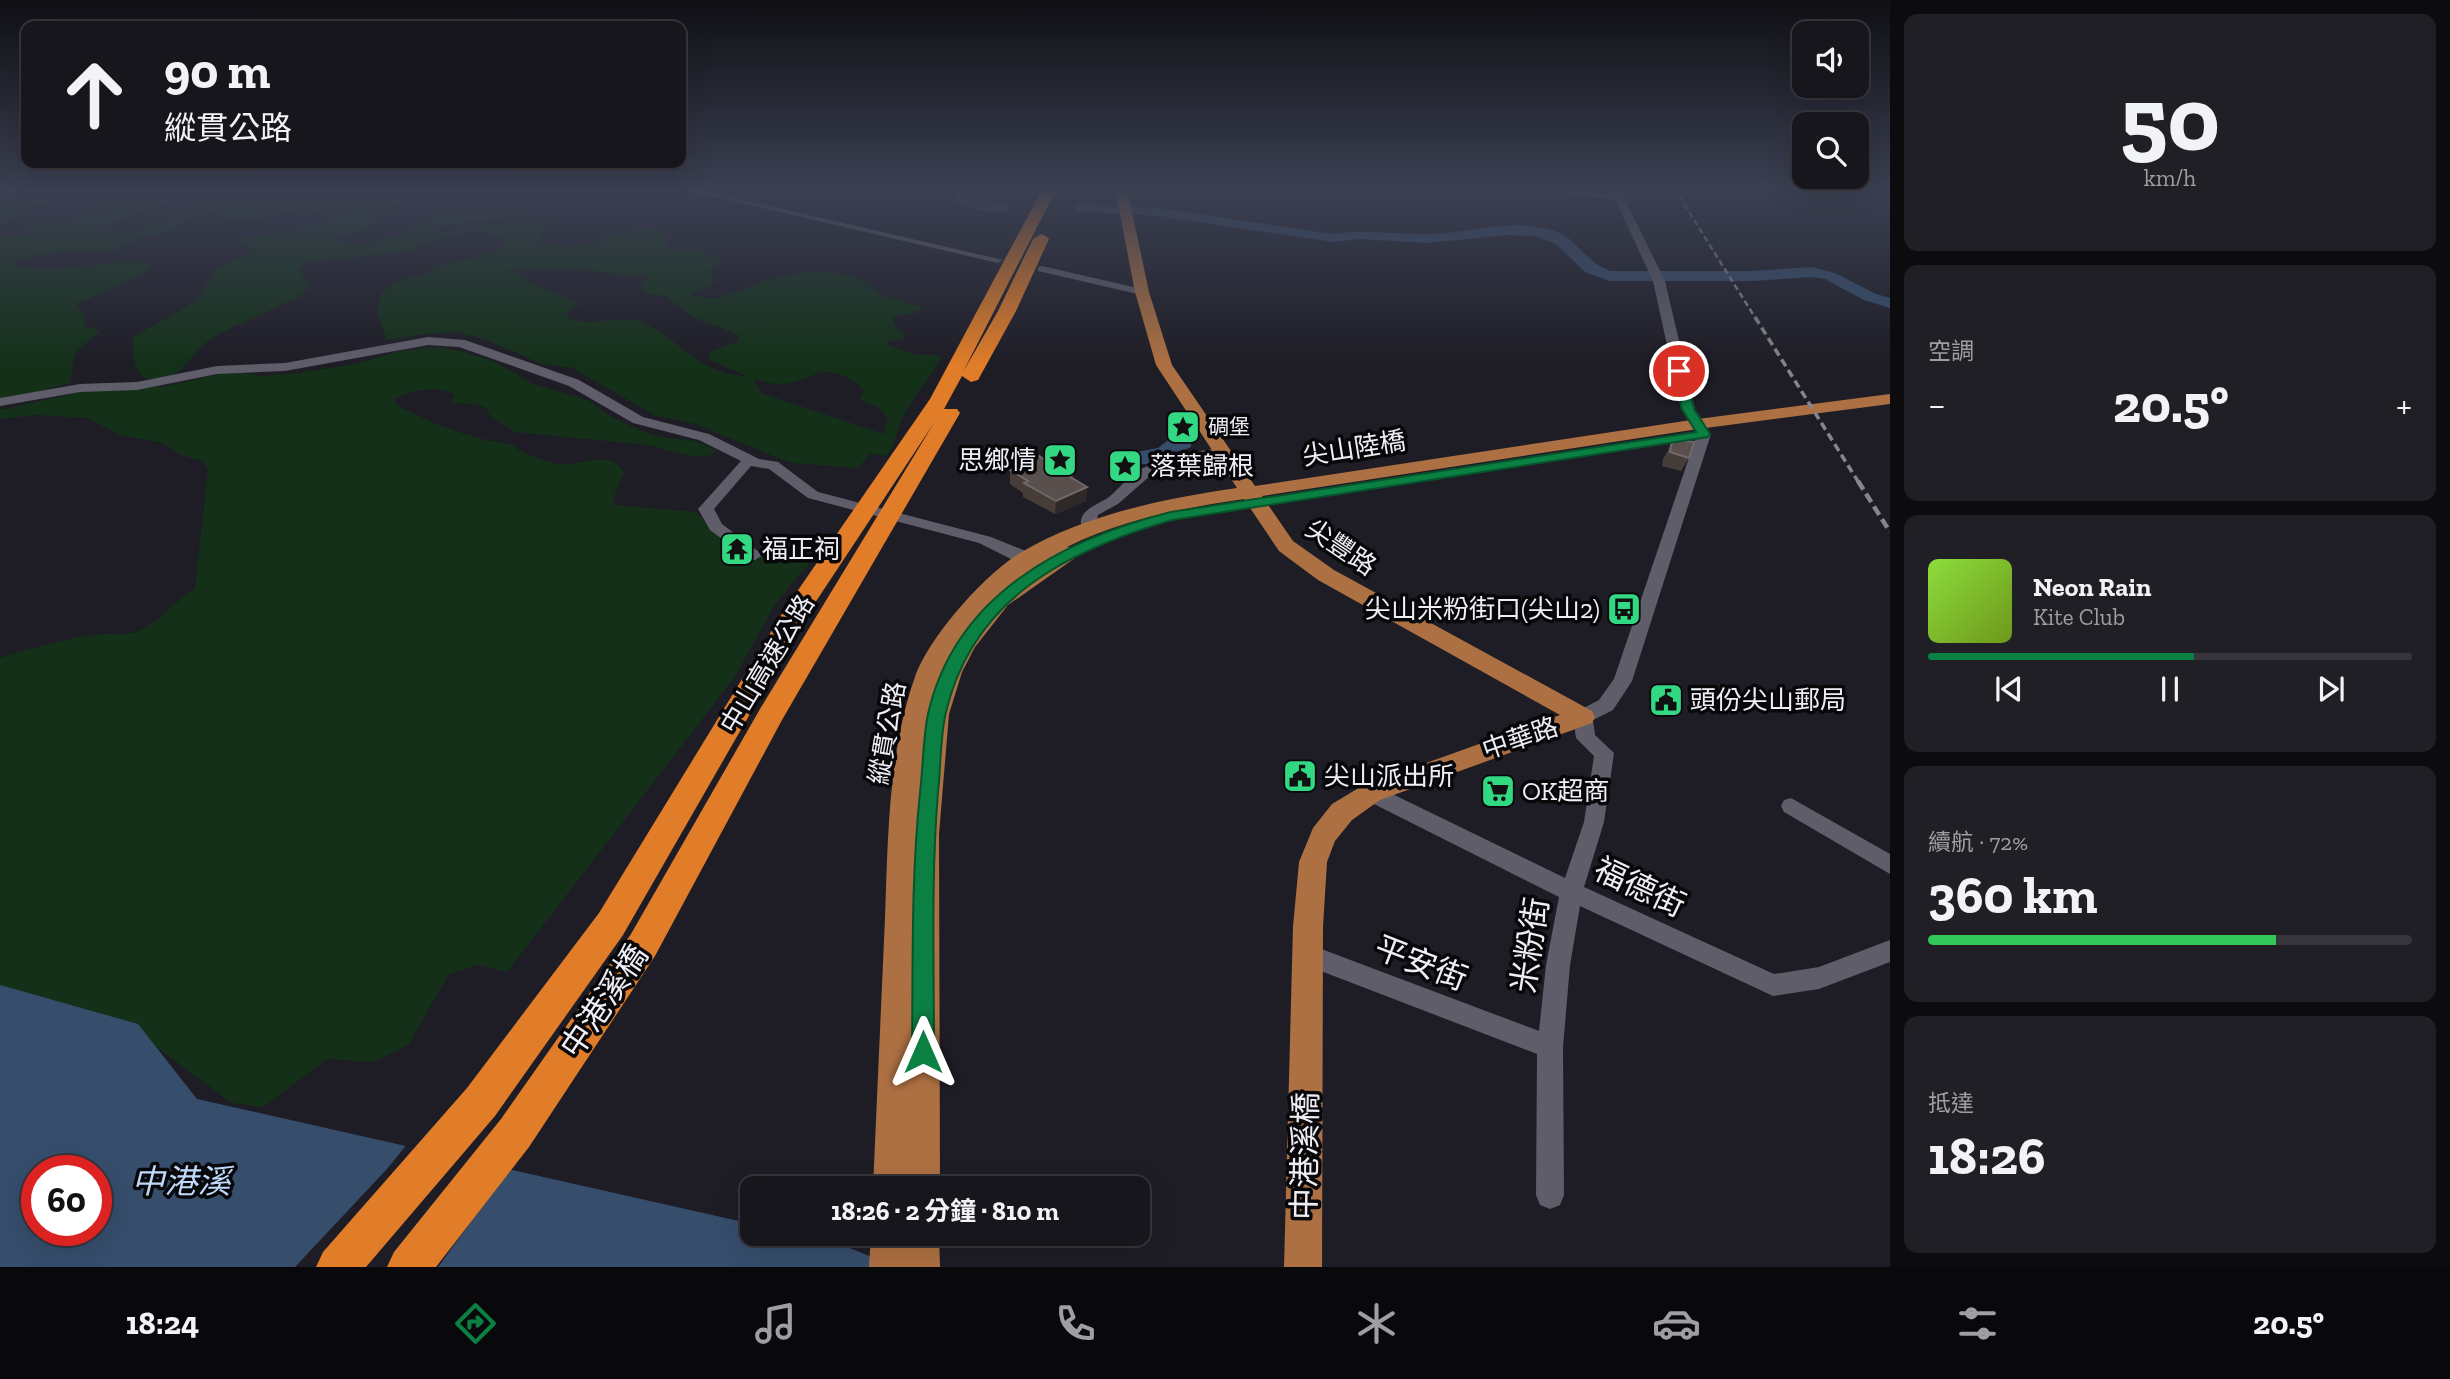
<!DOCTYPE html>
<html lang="zh-TW">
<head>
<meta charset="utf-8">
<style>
  :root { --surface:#16161c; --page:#1f1f25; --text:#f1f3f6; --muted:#9e9fa3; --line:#35353b; --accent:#0b8043 }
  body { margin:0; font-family:"Zilla Slab","Noto Sans TC",serif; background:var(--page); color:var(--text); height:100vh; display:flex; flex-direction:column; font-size:26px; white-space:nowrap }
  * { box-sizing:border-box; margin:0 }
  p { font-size:23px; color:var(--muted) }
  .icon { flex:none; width:38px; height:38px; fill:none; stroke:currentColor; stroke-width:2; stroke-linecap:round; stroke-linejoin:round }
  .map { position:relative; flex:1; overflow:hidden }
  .panel { display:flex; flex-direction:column; gap:14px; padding:14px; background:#0c0c0f; width:560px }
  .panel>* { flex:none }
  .guide { position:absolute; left:21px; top:21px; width:665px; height:147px; border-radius:14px; box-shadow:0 7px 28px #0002,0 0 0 2px var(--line); background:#16161c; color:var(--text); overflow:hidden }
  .controls { position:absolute; left:1792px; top:21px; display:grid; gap:14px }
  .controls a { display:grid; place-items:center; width:77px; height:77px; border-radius:14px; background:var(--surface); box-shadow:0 7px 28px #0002,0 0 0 2px var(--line); font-size:35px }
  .speed { position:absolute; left:21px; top:1155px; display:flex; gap:14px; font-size:35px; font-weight:700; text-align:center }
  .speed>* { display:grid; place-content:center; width:91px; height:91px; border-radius:50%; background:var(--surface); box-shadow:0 7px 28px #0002,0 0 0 2px var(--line); line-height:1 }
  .speed .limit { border:10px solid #d22; background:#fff; color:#111 }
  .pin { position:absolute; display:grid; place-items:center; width:60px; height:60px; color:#fff; margin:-30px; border:4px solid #fff; border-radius:50%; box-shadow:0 2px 7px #0007 }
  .me { position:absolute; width:77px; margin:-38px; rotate:0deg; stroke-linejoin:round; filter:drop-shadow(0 0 5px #0008) }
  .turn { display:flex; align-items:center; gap:24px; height:147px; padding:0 28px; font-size:32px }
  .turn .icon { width:91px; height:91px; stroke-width:2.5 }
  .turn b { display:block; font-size:49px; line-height:60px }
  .big { font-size:52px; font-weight:700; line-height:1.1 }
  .panel .widget { flex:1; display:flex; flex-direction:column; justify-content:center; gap:10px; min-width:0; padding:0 24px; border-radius:14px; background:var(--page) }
  .panel .dial { align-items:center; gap:0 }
  .dial b { font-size:91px; line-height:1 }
  .song { display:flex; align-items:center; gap:21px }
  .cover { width:84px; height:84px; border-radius:10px; background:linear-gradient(135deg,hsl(90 70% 55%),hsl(80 70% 35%)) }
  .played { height:7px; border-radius:4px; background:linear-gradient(90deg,var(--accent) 55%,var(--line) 55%) }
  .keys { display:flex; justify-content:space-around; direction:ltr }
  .heat { display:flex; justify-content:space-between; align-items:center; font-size:38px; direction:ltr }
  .charge { height:10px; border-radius:5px; background:linear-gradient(90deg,#34c759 72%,var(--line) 0) }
  .trip { position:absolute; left:740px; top:1176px; width:410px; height:70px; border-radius:14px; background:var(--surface); box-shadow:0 7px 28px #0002,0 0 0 2px var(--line); font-weight:700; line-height:70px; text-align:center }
  .dock { display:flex; height:112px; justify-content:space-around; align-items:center; background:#09090b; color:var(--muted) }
  .dock .icon { width:49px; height:49px }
  .dock .current { color:var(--accent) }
  .dock b { font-size:32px; color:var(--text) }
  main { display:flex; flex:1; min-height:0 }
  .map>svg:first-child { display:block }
</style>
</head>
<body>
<main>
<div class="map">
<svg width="1890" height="1267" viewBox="0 0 1890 1267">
  <rect width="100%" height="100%" fill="#1e1d26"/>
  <path fill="#143019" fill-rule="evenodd" d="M 34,188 L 101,188 L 36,205 L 0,228 L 0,191 Z
    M 248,188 L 302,188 L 260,197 L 260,201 L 305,195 L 324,188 L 402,188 L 414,192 L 414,196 L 383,212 L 367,229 L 341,235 L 338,240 C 357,249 387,239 407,231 C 417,227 425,219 436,215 C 445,212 453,216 463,216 C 480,217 501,204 517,213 C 493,228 458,216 434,231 L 450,233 L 470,227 L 545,220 L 548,222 L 540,237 L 541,243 C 557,246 570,248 586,245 C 612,239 639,219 665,234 L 668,250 L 701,250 L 722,260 L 709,271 L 715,279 L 711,285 L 691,294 C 717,307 738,289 763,281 C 781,276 803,272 822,272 C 850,271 864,284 887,296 C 898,301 912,304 924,308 L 916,313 L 895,316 L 893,323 L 905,336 L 902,339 L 887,342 L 889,345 L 914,354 L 937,355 L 941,358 C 929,380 912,398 901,421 C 895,432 896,449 885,456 L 871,453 L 858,468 L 791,463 L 693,423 L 656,416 L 572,368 L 542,364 L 484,339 L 457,332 L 425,334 L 387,340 L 377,313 L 381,293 L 398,281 L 426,274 L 432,267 L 482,256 L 504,247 L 504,241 C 478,217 435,244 406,251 C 373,259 338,255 304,264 L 299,272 L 310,285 L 302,295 L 221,333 L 204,344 L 183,368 L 166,380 L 145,379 L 135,367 L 132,338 L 196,301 L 215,270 L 255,251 L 251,247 L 235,245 L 236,243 C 253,233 265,235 284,233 C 304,231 331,221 346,208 L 328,209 L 305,216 L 276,209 L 270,213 L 269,218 L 225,220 L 218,213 C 200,214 190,220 175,227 C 159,235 138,238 121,245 L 120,250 L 72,251 L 14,259 L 15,266 C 37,270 64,269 86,266 C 110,263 128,258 152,265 L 143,274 L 76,305 L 86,317 L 84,326 L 100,331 L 75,353 L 70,383 L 0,402 L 0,236 L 33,234 L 36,232 L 26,229 L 27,226 C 59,219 81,222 111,206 L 105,204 L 84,206 L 89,204 L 160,191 L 179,196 C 157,214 124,213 102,230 L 134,233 L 167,219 L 165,215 L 184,206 L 226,202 L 247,196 ZM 560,268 L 648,277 L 641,286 L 645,294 L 665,296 L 695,318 L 739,335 L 739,341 L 712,351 L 707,359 L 749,377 C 739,375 726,374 717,370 C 695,362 668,334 644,323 C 618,312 588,331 565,315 L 579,304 C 561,293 526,284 515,272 L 506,271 ZM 822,372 C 840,373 852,377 864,391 L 859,400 L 878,407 L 888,419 L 884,434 L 761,393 L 754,379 C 787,389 791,383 822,372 Z
    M 435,347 L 461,351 L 498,363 L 531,383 L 589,401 L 608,415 L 639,430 L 661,437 L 695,441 L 716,450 L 712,455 L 695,457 L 648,445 L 515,432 L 490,416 L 486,408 L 475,404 L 451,403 L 454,395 C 436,384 412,391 394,399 L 398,406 C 440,427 468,438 514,445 C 519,452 526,453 533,456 C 541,460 552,463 560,464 C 581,466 609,448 624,472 L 613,499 L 616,505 L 696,512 C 720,538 758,577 790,539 C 802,537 814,539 821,550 L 777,601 L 734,678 L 507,972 L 478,965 L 449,974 L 408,1045 L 374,1062 L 327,1059 L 263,1107 L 232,1103 L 143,1037 L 0,988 L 0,658 C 33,648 67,638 101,634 C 113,633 128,636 139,631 C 161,621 173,602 195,588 L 208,469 L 202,461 L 181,455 L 163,443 L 120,435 L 87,418 L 37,415 L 0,419 L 0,410 L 84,391 L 167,386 L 232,371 L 261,376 L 296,373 L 350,365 L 401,351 Z"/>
  <path fill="#364d6c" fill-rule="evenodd" d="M 1171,438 L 1181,438 L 1191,442 L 1191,447 L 1180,452 L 1161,455 L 1147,464 L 1140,464 L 1130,457 L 1132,453 L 1158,448 Z
    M 0,985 L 138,1024 L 197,1099 L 752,1224 L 752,1234 L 797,1234 L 837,1243 L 897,1267 L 0,1267 ZM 37,1171 L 96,1171 L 96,1230 L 37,1230 Z"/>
  <path fill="#1e1d26" d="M 408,1143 L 512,1166 L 438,1267 L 295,1267 L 387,1169 Z"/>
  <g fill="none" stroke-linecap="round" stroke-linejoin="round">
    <path fill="#364d6c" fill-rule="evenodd" d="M 955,188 L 967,188 L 969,198 C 982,203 1001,199 1012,207 C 997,218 973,209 957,203 Z
      M 1079,204 L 1158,208 L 1333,234 C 1366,229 1398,235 1431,234 C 1471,233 1515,217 1555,231 C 1578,239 1585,263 1611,271 L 1752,271 L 1812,267 L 1835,273 L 1876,294 L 1890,298 L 1890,308 L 1864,300 L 1825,279 L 1812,277 L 1752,281 L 1610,281 L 1585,272 L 1556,244 L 1535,236 L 1508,235 L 1427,243 L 1360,239 L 1333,242 L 1158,216 L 1074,211 L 1074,205 Z"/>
    <path fill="#5f5d69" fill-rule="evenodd" d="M 677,188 L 692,188 L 1003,260 L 998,263 Z
      M 1545,188 L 1565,188 L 1613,195 L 1610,188 L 1619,188 L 1665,281 L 1695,409 L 1711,434 L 1632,681 L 1613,710 L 1593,720 L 1595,735 L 1614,753 L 1604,822 L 1584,887 L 1774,974 L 1819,967 L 1890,940 L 1890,962 L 1819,989 L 1773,996 L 1580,906 L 1570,965 L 1563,1047 L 1564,1195 L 1560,1205 L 1550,1209 L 1540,1205 L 1536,1195 L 1537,1054 L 1300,963 L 1296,955 L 1300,947 L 1308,944 L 1539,1031 L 1546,965 L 1559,897 L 1364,799 L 1361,793 L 1364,787 L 1371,785 L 1378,787 L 1565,878 L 1584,822 L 1594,756 L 1576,738 L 1573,717 L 1576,712 L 1599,700 L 1614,679 L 1697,434 L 1681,409 L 1653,281 L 1616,201 Z
      M 1042,266 L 1146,290 L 1148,292 L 1142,295 L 1038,271 L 1038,267 Z
      M 428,337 L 465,340 L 579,380 L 643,417 L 709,434 L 759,459 L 778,462 L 818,492 L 991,537 L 1033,554 L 1047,566 L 1039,571 L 1033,570 L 979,543 L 808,498 L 769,469 L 751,466 L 714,509 L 722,524 L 763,555 L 755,560 L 749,559 L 710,530 L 698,509 L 741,461 L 699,440 L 633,423 L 569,386 L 459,347 L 428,345 L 285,371 L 217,374 L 137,390 L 80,392 L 0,406 L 0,398 L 80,384 L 137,382 L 217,366 L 285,363 Z
      M 1223,448 L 1228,449 L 1228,455 L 1205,458 L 1151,475 L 1118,504 L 1098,515 L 1095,531 L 1083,531 C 1074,511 1096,506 1109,497 C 1120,488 1130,474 1143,468 C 1167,457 1197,450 1223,448 Z
      M 1791,798 L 1890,854 L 1890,874 L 1784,812 L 1781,806 L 1784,800 Z"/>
    <path fill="#ad7042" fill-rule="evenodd" d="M 1115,188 L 1127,188 L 1149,292 L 1172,365 L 1255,486 L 1698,419 L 1890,394 L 1890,404 L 1698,429 L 1262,496 L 1293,541 L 1334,570 L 1592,711 L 1595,717 L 1592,723 L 1380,800 L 1352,820 L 1335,841 L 1327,862 L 1323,927 L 1322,1267 L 1284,1267 L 1293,927 L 1299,862 L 1313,828 L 1332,804 L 1362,786 L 1560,715 L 1318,580 L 1279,551 L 1244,499 C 1183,508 1123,519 1067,547 L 1075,548 L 1078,553 L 1075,558 L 1008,605 L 975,647 L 962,672 L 949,714 L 939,834 L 940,1188 L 873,1188 C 877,1098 881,1008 885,918 C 888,839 888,752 915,677 C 929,637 985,574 1020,553 C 1086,514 1163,499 1237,488 L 1156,365 L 1135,292 Z
      M 871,1234 L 939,1234 L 940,1267 L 869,1267 Z"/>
    <path fill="#e17c28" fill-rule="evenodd" d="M 1043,188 L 1057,188 L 963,372 L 998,311 L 1033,239 L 1041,234 L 1046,236 L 1049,239 L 1016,311 L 978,380 L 971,382 L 962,376 L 944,409 L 957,409 L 960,413 L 782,720 L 655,956 L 529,1147 L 436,1267 L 387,1267 L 394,1252 L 501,1119 L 631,934 L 760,709 L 934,423 L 805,618 L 623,935 L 495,1116 L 366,1267 L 316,1267 L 323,1252 L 467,1088 L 599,913 L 785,609 L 930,399 Z"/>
    <path stroke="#86858d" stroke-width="2.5" stroke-dasharray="6 3.5" stroke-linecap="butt" d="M 1674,188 L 1756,319"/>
    <path stroke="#86858d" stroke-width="3.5" stroke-dasharray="8 4.5" stroke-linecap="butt" d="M 1755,317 L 1859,483"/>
    <path stroke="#86858d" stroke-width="4.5" stroke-dasharray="10 5" stroke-linecap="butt" d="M 1858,481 L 1890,532"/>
  </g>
  <path fill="#473d38" d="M 1671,445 L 1689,458 L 1681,471 L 1662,466 L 1663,459 Z
    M 1048,462 L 1074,471 L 1073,478 L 1087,487 L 1086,501 L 1055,514 L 1023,497 L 1023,493 L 1010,484 L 1010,470 Z"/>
  <path fill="#2f2828" d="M 1087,487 L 1086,501 L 1055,514 L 1056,501 Z"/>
  <path fill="#59504d" stroke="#706967" stroke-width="2" d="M 1677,440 L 1694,442 L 1689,458 L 1670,452 L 1671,445 Z
    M 1039,456 L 1048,462 L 1054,459 L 1074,471 L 1067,475 L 1087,487 L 1056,501 L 1024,483 L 1028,481 L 1010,470 Z"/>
  <linearGradient id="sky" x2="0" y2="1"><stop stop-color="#101015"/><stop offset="0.52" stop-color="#3b4052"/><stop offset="1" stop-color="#3b4052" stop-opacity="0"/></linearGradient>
  <rect width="1890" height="365" fill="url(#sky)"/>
  <path fill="#0b8043" stroke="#07532c" stroke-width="2" d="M 1679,368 L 1685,371 L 1694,409 L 1710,434 L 1708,437 L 1172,520 C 1068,550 973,598 946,712 C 940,737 941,766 938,792 C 931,878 934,965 934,1052 L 931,1060 L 923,1063 L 915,1060 L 912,1052 C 913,966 911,878 920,793 C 923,767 923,739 928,714 C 955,595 1063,539 1171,512 L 1696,432 L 1682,409 L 1673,371 Z"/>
  <defs>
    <g id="sight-square" transform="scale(1.75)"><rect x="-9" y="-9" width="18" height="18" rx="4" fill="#32d882" stroke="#08080b"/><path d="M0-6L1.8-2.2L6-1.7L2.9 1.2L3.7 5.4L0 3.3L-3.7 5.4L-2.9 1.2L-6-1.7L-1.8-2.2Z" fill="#111"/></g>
    <g id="temple-square" transform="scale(1.75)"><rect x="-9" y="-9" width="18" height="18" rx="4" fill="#32d882" stroke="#08080b"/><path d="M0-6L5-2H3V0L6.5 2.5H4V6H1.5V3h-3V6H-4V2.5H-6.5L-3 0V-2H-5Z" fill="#111"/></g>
    <g id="bus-square" transform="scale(1.75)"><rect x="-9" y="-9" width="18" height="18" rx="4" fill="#32d882" stroke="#08080b"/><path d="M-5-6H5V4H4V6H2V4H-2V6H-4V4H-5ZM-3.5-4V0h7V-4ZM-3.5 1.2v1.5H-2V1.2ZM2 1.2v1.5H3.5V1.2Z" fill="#111"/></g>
    <g id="civic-square" transform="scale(1.75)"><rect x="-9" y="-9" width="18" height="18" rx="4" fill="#32d882" stroke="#08080b"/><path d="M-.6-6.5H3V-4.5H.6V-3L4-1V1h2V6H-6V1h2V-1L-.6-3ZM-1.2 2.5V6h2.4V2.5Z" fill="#111"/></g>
    <g id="supermarket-square" transform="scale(1.75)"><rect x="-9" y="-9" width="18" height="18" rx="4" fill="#32d882" stroke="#08080b"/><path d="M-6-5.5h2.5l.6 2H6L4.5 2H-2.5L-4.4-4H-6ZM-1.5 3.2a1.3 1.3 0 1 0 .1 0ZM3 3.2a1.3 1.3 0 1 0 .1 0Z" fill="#111"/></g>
  </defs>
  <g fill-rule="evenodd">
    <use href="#sight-square" x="1183" y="427"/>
    <use href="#sight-square" x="1060" y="460"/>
    <use href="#sight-square" x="1125" y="466"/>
    <use href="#temple-square" x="737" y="549"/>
    <use href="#bus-square" x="1624" y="609"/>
    <use href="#civic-square" x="1666" y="700"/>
    <use href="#civic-square" x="1300" y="776"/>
    <use href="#supermarket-square" x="1498" y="791"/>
  </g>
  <g text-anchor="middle" stroke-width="7" stroke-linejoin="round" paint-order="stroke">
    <g font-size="21" fill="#efeef5" stroke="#08080b" text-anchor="start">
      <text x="1208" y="434">碉堡</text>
    </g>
    <g font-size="26" fill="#efeef5" stroke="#08080b">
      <text transform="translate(1354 448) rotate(-9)" y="9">尖山陸橋</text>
      <text transform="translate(1341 547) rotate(34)" y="9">尖豐路</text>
      <text transform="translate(767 664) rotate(-59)" y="9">中山高速公路</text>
      <text transform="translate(887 733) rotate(-80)" y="9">縱貫公路</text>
      <text transform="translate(1520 738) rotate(-19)" y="9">中華路</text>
    </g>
    <g font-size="26" fill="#efeef5" stroke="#08080b" text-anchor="start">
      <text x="1036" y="469" text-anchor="end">思鄉情</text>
      <text x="1150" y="475">落葉歸根</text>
      <text x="762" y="558">福正祠</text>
      <text x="1600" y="618" text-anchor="end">尖山米粉街口(尖山2)</text>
      <text x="1690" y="709">頭份尖山郵局</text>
      <text x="1324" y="785">尖山派出所</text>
      <text x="1522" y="800">OK超商</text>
    </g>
    <g font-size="32" fill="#efeef5" stroke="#08080b">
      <text transform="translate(1640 887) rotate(25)" y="11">福德街</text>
      <text transform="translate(1530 945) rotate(-81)" y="11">米粉街</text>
      <text transform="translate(1421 963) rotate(21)" y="11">平安街</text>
      <text transform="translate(604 1001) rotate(-56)" y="11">中港溪橋</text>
      <text transform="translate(1305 1156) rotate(-89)" y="11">中港溪橋</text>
    </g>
    <g font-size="33" font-style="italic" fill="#c0d9fa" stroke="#08080b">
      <text x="181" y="1193">中港溪</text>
    </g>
  </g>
</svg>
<div class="controls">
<a><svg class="icon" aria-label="sound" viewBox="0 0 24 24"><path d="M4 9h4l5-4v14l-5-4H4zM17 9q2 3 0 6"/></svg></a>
<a><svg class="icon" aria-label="search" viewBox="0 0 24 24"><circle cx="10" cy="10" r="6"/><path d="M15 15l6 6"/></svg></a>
</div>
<div class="speed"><div class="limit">60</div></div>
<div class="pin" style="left:1679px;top:371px;background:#d93025"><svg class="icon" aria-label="arrive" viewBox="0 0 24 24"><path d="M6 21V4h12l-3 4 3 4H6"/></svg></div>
<svg class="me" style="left:923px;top:1052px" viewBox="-20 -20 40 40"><path d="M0-17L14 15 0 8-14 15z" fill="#0b8043" stroke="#fff" stroke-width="4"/></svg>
<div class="trip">18:26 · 2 分鐘 · 810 m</div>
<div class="guide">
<div class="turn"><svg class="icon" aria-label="ahead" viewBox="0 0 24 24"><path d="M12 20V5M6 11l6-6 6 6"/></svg><div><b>90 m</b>縱貫公路</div></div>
</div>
</div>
<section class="panel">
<div class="widget dial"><b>50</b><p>km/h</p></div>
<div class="widget"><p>空調</p>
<div class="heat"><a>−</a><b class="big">20.5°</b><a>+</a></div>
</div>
<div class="widget">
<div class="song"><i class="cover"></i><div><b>Neon Rain</b><p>Kite Club</p></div></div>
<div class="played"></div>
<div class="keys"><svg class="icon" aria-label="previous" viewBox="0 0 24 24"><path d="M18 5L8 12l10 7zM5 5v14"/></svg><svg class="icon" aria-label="pause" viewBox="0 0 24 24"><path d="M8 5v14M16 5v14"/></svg><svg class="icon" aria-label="next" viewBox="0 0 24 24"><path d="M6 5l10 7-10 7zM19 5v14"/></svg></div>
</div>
<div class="widget"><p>續航 · 72%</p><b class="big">360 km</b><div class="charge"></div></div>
<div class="widget"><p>抵達</p><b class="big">18:26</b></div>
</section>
</main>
<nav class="dock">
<b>18:24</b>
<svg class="icon current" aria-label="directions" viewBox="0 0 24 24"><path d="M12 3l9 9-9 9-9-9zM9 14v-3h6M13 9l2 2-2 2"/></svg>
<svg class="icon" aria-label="music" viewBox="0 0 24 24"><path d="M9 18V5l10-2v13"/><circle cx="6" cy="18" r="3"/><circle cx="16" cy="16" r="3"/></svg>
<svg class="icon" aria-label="phone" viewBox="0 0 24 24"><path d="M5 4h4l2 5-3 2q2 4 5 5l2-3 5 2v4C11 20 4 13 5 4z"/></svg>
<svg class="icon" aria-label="climate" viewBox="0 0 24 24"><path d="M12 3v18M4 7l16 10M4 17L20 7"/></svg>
<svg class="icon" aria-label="car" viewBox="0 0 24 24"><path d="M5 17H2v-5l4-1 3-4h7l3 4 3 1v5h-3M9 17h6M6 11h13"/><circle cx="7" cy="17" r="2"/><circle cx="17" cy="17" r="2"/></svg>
<svg class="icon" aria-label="filters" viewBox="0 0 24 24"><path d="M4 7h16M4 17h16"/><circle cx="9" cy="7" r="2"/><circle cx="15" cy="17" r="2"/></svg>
<b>20.5°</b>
</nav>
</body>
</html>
